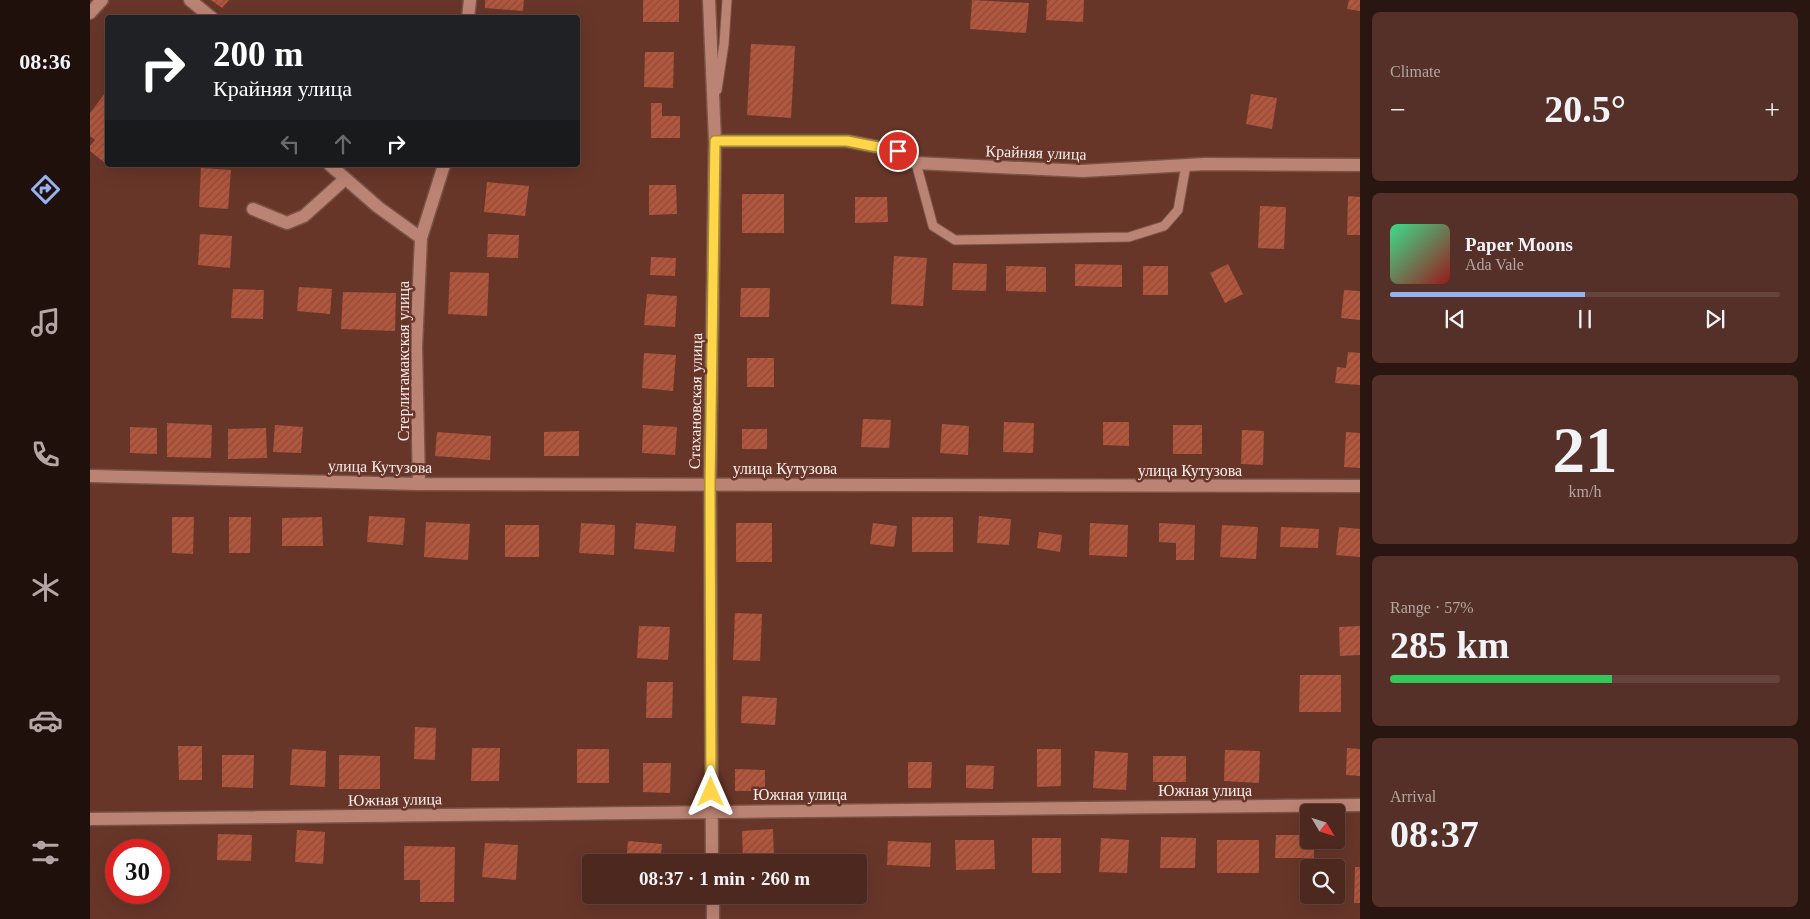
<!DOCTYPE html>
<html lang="en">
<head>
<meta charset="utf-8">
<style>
  :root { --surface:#4d281f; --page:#543028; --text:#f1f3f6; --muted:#b3a6a4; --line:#64443d; --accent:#95b2f1 }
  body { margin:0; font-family:"Times New Roman",serif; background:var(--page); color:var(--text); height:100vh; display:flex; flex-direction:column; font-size:19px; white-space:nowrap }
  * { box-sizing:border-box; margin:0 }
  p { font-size:16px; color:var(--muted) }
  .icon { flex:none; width:28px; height:28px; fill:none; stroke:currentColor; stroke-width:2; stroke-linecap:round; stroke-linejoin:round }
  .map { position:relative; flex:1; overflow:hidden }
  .panel { display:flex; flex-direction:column; gap:12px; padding:12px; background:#2a1611; width:450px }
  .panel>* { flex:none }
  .banner { position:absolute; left:15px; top:15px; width:475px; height:152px; border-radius:5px; box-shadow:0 5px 20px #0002,0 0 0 1px var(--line); background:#202124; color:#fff; overflow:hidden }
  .needle { width:32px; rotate:128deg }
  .tools { position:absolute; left:1210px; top:804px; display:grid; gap:10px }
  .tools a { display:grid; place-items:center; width:45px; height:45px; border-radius:5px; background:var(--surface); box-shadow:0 5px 20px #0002,0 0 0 1px var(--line); font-size:25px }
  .speed { position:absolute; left:15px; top:839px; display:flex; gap:10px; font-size:25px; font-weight:700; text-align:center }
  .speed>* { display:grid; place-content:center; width:65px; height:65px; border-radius:50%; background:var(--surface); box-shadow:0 5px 20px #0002,0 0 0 1px var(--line); line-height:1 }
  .speed .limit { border:8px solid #d22; background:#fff; color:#111 }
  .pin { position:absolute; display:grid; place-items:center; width:42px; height:42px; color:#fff; margin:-21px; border:2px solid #fff; border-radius:50%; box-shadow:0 1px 5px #0007 }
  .me { position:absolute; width:55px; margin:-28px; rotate:0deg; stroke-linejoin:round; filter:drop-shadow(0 0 4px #0008) }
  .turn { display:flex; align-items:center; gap:18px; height:105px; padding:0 25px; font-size:22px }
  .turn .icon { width:65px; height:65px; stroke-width:2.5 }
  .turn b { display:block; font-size:35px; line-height:42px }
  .lanes { display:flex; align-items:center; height:48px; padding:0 25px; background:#0003; justify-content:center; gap:25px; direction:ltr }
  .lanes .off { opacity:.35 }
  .big { font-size:38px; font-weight:700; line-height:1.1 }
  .panel .card { flex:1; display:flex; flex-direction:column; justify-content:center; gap:8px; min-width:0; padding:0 18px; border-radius:8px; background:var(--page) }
  .panel .dial { align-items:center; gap:0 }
  .dial b { font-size:65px; line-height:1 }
  .song { display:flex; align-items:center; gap:15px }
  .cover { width:60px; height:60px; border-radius:8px; background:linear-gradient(135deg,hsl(150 70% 55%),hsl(0 70% 35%)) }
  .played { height:5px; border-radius:2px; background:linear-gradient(90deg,var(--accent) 50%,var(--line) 50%) }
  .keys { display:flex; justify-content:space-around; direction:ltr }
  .heat { display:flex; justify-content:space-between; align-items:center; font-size:28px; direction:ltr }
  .charge { height:8px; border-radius:4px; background:linear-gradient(90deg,#34c759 57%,var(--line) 0) }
  .trip { position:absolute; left:492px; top:854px; width:285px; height:50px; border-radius:5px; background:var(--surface); box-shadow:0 5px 20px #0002,0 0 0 1px var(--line); font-weight:700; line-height:50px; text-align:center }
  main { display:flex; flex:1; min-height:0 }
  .dock { display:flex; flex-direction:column; width:90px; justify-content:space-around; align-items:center; background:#1f100c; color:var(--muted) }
  .dock .icon { width:35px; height:35px }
  .dock .selected { color:var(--accent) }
  .dock b { font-size:22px; color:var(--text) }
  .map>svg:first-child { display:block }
</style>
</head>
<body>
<main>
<nav class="dock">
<b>08:36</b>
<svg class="icon selected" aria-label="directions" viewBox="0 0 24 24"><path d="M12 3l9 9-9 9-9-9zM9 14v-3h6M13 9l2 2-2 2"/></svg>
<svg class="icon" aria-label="music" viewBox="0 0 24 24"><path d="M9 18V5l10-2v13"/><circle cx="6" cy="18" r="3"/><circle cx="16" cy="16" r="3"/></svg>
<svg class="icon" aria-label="phone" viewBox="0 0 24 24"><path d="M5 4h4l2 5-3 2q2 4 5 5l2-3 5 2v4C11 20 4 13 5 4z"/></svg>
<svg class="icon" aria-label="climate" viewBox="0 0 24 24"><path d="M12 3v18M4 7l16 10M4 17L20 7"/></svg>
<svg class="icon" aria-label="car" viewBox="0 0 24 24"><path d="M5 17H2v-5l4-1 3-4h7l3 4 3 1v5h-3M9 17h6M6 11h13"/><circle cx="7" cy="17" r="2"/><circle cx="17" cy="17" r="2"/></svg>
<svg class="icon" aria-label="filters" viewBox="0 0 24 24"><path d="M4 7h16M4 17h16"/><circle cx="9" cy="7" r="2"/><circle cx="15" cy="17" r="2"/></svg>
</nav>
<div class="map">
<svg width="1270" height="919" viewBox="0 0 1270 919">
  <defs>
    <pattern id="building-hatch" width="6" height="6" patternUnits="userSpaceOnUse" patternTransform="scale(1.25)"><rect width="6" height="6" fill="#b4563c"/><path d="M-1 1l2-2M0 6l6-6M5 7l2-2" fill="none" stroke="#854f40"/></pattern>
  </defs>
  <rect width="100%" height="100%" fill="#673629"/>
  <path fill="url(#building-hatch)" d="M 121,0 L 139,0 L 132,8 Z
    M 395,0 L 434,0 L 433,11 L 395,8 Z
    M 553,0 L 589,0 L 589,22 L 553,22 Z
    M 882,0 L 939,3 L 936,33 L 880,29 Z
    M 957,0 L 994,0 L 993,22 L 956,20 Z
    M 1259,0 L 1270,0 L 1270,11 L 1257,9 Z
    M 661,44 L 705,46 L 701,118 L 657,115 Z
    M 555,52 L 584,52 L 583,88 L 554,87 Z
    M 16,92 L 18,160 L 15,163 L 0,151 L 0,146 L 5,140 L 0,136 L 0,113 Z
    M 1161,94 L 1187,98 L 1182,129 L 1156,124 Z
    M 561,103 L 572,103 L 572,116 L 590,116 L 590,138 L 561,138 Z
    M 111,168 L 141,170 L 138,209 L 109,207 Z
    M 397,182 L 439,186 L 435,216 L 394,212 Z
    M 559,185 L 586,185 L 587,214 L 559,215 Z
    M 652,194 L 694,194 L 694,233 L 652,233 Z
    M 1258,196 L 1270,197 L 1270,235 L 1257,235 Z
    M 765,197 L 797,197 L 798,222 L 765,223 Z
    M 1170,206 L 1196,207 L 1194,249 L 1168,248 Z
    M 110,234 L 142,236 L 140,268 L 108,265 Z
    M 398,234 L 429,235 L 428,258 L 397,257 Z
    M 804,256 L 837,258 L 833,306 L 801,304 Z
    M 561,257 L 586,258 L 585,276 L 560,275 Z
    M 863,263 L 897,264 L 896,291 L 862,290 Z
    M 985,264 L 1032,265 L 1032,287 L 985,286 Z
    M 1138,264 L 1153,294 L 1135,303 L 1120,273 Z
    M 916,266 L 956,267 L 956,292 L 916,291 Z
    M 1053,266 L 1078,266 L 1078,295 L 1053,295 Z
    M 360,272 L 399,273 L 397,316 L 358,314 Z
    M 209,287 L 242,289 L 240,314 L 207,311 Z
    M 651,288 L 680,288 L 679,317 L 650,317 Z
    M 143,289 L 174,290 L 173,319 L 141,318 Z
    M 1254,290 L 1270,291 L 1270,320 L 1251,318 Z
    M 253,292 L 306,293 L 305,331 L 251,329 Z
    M 557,294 L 587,296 L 585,327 L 554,325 Z
    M 1258,352 L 1270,353 L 1270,385 L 1245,383 L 1247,367 L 1256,368 Z
    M 554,353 L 586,355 L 583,391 L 552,388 Z
    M 657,358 L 684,358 L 684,387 L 657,387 Z
    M 773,419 L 801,420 L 799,448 L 771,447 Z
    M 914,422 L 944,423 L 943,453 L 913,452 Z
    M 1013,422 L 1039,422 L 1039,446 L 1013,445 Z
    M 77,423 L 122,425 L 121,458 L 77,457 Z
    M 852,424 L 879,426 L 878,455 L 850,453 Z
    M 185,425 L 213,427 L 211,453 L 183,452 Z
    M 553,425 L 587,427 L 585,455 L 552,453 Z
    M 1083,425 L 1112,425 L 1112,454 L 1083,454 Z
    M 40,427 L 67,428 L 67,454 L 40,453 Z
    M 176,428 L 177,458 L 138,459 L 138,429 Z
    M 652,429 L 677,429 L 677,449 L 652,449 Z
    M 1152,430 L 1174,431 L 1173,465 L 1151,464 Z
    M 489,431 L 489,456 L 454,456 L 454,432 Z
    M 347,432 L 401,436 L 400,460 L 345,456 Z
    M 1256,432 L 1270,433 L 1270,468 L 1254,467 Z
    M 279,516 L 315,518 L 313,545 L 277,542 Z
    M 889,516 L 921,519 L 919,545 L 887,543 Z
    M 82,517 L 104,517 L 103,554 L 82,553 Z
    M 139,517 L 161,517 L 160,553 L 139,553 Z
    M 232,517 L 233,546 L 192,546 L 192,518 Z
    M 822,517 L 863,517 L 863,552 L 822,552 Z
    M 336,522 L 380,524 L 378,560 L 334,557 Z
    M 491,523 L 525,525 L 524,555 L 489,553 Z
    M 546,523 L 586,526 L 584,552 L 544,549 Z
    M 646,523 L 682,523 L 682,562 L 646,562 Z
    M 783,523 L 807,526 L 804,547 L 780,544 Z
    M 1000,523 L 1038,525 L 1037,557 L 999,555 Z
    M 1069,523 L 1105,525 L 1104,560 L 1086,560 L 1086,543 L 1069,542 Z
    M 415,525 L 449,525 L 449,557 L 415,557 Z
    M 1132,525 L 1168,527 L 1166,559 L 1130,557 Z
    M 1191,527 L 1229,529 L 1228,548 L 1190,547 Z
    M 1249,527 L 1270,529 L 1270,557 L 1246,555 Z
    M 949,532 L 972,535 L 970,552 L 947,548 Z
    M 645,613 L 672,614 L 670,661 L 643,660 Z
    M 549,626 L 580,627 L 578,660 L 547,658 Z
    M 1270,626 L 1270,655 L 1250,656 L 1249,627 Z
    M 1210,675 L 1251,675 L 1251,712 L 1209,712 Z
    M 557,682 L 583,682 L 582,718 L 556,718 Z
    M 652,696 L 687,698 L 685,725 L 651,723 Z
    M 325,727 L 346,728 L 345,760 L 324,759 Z
    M 88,746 L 112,746 L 112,780 L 89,780 Z
    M 382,748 L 410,748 L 409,781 L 381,781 Z
    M 1257,748 L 1270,749 L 1270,776 L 1256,775 Z
    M 202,749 L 236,751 L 235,787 L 200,785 Z
    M 487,749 L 519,749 L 519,783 L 487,783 Z
    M 947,749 L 971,749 L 971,786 L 947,787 Z
    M 1135,750 L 1170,751 L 1169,783 L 1134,781 Z
    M 1005,751 L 1038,753 L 1036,790 L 1003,788 Z
    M 132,755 L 164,755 L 163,788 L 132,787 Z
    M 249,755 L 290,756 L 290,789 L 249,789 Z
    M 1063,756 L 1096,756 L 1096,782 L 1063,782 Z
    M 818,762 L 842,762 L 841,788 L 818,788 Z
    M 553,763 L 581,763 L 580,793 L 553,792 Z
    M 876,765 L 904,766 L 903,789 L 876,788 Z
    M 645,769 L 675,770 L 675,791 L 645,791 Z
    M 683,829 L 684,858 L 653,860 L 652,831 Z
    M 207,830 L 235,832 L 233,864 L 205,862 Z
    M 128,834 L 162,835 L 161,861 L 127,860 Z
    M 1186,835 L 1219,835 L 1219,840 L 1224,840 L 1224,858 L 1185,858 Z
    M 1071,837 L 1106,838 L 1105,868 L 1070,868 Z
    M 942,838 L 971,838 L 971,873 L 942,873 Z
    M 1011,838 L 1039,840 L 1037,873 L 1009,872 Z
    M 865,840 L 904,840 L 905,869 L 866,870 Z
    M 1127,840 L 1169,840 L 1169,873 L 1127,873 Z
    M 538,841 L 572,844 L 570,862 L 536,862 Z
    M 798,841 L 841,843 L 840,867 L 797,865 Z
    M 395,843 L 428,845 L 426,880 L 392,877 Z
    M 314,846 L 365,847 L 364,902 L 330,902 L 330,880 L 314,880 Z
    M 1265,867 L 1270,867 L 1270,903 L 1264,903 Z"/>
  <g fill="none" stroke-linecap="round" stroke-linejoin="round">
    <g stroke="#785348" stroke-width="11">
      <path id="lane" d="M 627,90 L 634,44 L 637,0
        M 826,163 L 843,226 L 865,240 L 1039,237 L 1074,226 L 1088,210 L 1096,165"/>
    </g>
    <g stroke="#785348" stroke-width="15">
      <path id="street" d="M 100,0 L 122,18
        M 619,0 L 625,141 L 620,484 L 622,862
        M 0,13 L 12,0
        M 378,18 L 380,0
        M 625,141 L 757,141 L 808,151 L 826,163 L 993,171 L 1115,164 L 1270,165
        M 240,165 L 288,207 L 331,238
        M 163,209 L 197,223 L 214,216 L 254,180
        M 0,476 L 329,484 L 1270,486
        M 329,484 L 326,347 L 331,238 L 354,165
        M 0,819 L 1270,805
        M 623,895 L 623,919"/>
    </g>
    <use href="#lane" stroke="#bb8373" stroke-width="9"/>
    <use href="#street" stroke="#bb8373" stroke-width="12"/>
  </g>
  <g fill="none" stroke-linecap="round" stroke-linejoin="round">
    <g stroke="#a68a30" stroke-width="12">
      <path id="route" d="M 621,792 L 620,484 L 625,141 L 757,141 L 808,151"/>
    </g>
    <use href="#route" stroke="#ffd54a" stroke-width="9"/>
  </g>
  <g text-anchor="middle" stroke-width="5" stroke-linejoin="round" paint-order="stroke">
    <g font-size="16" fill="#fbeeeb" stroke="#673629">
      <text transform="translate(946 152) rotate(2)" y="6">Крайняя улица</text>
      <text transform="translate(313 361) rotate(-90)" y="6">Стерлитамакская улица</text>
      <text transform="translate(605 401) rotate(-89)" y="6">Стахановская улица</text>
      <text transform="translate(290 466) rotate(1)" y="6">улица Кутузова</text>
      <text x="695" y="474">улица Кутузова</text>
      <text x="1100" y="476">улица Кутузова</text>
      <text x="1115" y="796">Южная улица</text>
      <text x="710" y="800">Южная улица</text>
      <text transform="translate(305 799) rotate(-1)" y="6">Южная улица</text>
    </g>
  </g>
</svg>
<div class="tools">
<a><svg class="needle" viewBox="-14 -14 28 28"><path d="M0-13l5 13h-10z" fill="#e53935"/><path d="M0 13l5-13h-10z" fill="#b3a6a4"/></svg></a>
<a><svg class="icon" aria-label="search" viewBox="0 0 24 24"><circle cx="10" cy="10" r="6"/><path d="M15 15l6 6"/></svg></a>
</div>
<div class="speed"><div class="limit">30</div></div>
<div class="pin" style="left:808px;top:151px;background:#d93025"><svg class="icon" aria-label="arrive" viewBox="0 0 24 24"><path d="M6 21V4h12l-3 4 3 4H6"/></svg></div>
<svg class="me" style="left:621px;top:792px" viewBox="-20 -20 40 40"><path d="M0-17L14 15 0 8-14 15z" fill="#ffd54a" stroke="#fff" stroke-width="4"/></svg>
<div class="trip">08:37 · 1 min · 260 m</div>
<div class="banner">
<div class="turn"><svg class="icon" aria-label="right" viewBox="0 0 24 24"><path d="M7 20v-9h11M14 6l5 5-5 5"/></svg><div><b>200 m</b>Крайняя улица</div></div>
<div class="lanes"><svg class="icon off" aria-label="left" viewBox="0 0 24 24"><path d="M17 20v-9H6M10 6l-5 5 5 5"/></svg><svg class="icon off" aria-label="ahead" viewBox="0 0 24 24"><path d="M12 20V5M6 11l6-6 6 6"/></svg><svg class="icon" aria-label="right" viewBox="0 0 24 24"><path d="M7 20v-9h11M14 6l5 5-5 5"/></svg></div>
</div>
</div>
<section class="panel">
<div class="card"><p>Climate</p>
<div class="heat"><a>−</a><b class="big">20.5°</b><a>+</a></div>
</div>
<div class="card">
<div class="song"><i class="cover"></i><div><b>Paper Moons</b><p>Ada Vale</p></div></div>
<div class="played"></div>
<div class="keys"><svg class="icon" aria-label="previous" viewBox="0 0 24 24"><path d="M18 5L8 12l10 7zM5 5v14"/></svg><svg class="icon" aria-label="pause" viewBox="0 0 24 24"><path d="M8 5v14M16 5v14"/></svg><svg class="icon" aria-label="next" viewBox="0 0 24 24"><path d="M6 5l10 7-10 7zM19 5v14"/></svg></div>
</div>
<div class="card dial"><b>21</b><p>km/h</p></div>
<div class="card"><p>Range · 57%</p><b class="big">285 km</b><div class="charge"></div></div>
<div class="card"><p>Arrival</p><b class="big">08:37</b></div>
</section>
</main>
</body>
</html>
